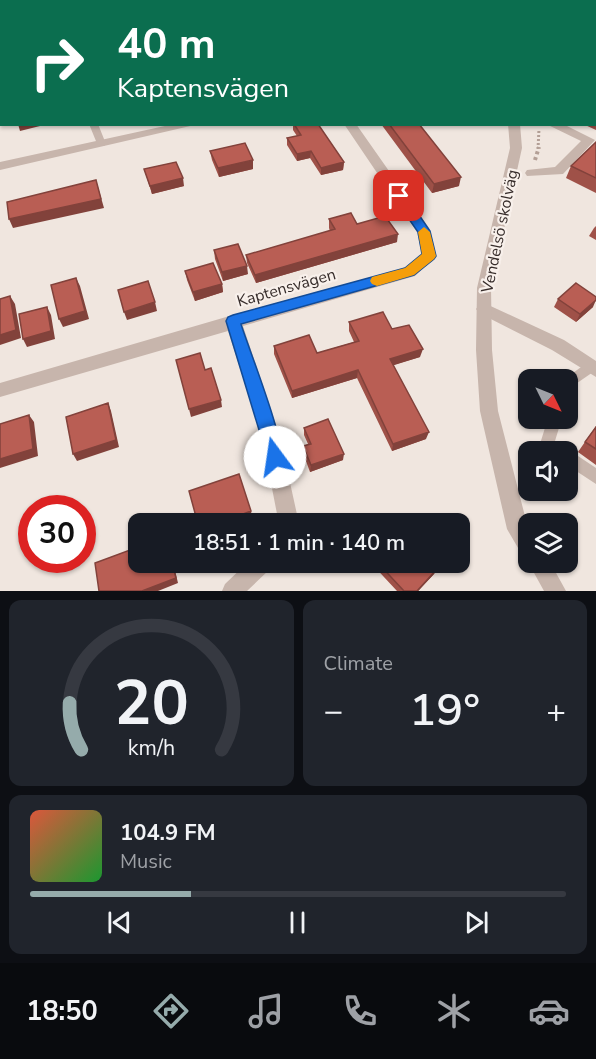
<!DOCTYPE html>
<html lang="en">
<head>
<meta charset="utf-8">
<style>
  :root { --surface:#171b24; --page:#20242c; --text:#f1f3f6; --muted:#9ea1a6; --line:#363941; --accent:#95abab }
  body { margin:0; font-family:"Nunito Sans",sans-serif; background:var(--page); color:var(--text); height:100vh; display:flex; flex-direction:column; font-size:22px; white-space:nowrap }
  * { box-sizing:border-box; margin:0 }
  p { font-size:20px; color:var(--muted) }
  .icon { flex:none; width:33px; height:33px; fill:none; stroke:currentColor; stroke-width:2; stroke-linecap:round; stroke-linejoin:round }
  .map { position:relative; height:591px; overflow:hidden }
  .details { display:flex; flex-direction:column; gap:9px; padding:9px; background:#0d0f14; flex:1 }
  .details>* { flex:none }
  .top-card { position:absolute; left:0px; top:0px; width:597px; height:126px; box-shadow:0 2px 4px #0004; background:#0b6e4f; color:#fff; overflow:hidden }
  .needle { width:39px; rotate:133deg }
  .buttons { position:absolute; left:518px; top:369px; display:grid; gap:12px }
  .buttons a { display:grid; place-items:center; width:60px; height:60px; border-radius:12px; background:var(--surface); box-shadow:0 2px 4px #0004; font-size:30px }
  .speed { position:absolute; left:18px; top:495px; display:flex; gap:12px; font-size:30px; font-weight:700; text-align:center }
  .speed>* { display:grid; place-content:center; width:78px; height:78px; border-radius:50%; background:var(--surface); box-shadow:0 2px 4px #0004; line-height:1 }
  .speed .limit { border:9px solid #d22; background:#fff; color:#111 }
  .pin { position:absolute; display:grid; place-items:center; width:51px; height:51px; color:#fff; margin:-26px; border-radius:12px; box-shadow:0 3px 9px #0006 }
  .me { position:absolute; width:66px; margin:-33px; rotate:346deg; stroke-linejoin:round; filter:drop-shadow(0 0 4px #0008) }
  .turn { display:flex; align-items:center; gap:21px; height:126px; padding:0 18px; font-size:27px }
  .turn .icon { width:78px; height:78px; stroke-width:2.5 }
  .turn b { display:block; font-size:42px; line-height:51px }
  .big { font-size:45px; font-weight:600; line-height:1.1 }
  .details .card { flex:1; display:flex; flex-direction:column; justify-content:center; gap:9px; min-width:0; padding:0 21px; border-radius:12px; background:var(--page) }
  .details .dial { align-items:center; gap:0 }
  .dial svg { height:156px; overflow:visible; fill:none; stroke:var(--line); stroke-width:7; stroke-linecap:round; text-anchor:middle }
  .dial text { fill:var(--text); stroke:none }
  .song { display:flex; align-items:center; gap:18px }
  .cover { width:72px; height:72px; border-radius:9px; background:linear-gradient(135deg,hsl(10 70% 55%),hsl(130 70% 35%)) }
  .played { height:6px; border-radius:3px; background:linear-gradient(90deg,var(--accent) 30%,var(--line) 30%) }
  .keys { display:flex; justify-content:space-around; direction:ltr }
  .heat { display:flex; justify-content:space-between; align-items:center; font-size:33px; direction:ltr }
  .details .tiles { flex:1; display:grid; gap:9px; grid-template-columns:1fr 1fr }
  .card:last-child { grid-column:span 2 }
  .trip { position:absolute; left:128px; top:513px; width:342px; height:60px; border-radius:12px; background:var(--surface); box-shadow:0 2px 4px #0004; font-weight:600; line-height:60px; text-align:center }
  .tab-bar { display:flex; height:96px; justify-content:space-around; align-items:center; background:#090b0e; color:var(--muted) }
  .tab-bar .icon { width:42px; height:42px }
  .tab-bar .active { color:var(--accent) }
  .tab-bar b { font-size:27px; color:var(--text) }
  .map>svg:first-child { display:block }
</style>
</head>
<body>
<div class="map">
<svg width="596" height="591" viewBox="0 0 596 591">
  <rect width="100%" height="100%" fill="#f0e6df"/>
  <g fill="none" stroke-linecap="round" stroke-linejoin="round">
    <path stroke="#b39f96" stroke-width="3" stroke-dasharray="2 2" stroke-linecap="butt" d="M 538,149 L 539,129"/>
    <path stroke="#b39f96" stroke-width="4" stroke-dasharray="3 3" stroke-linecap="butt" d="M 535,160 L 539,147"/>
    <path fill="#c7b5ac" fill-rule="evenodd" d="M 89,124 L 98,124 L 106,144 L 104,146 L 98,146 Z
      M 591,360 L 596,362 L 596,370 L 567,390 L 567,380 L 563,380 Z
      M 548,418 L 562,418 L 555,441 L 563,447 L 565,451 L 572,452 L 596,468 L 596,484 L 567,465 L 567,452 C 557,452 545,455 540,444 Z"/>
    <path fill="#c7b5ac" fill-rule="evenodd" d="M 546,124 L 563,124 L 595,140 L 563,174 L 527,176 L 525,173 L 527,170 L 555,167 L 581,141 Z"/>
    <path fill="#c7b5ac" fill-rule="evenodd" d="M 174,124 L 199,124 L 0,170 L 0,162 Z
      M 344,124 L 356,124 L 429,228 L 436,256 L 415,276 L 243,326 L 280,437 L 298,519 L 296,524 L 277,524 L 278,519 L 262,437 L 228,331 L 0,397 L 0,383 L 233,315 L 405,268 L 422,254 L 417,232 Z
      M 484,303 L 564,340 L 596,361 L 596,377 L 552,350 L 479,313 L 476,309 L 479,305 Z
      M 248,562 L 273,562 L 270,569 L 247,591 L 222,591 L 225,584 Z"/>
    <path fill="#c7b5ac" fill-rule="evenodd" d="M 483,0 L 493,0 L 493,2 L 484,2 Z
      M 508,124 L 520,124 L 522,148 L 491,288 L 492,350 L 498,411 L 528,528 L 528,556 L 521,553 L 507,529 L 480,411 L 476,350 L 477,288 L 510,148 Z
      M 528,562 L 550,562 L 566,591 L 544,591 Z"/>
  </g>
  <path fill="#9f5148" d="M 596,98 L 596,130 L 583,124 L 596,124 Z
    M 293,124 L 318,124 L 344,162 L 343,170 L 321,175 L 310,158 L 297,161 L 287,145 L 287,138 L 297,136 L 293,130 Z
    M 381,124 L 419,124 L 459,186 L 432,193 Z
    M 596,142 L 596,193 L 566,178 L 571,166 Z
    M 210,151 L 253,169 L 219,177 L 212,160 Z
    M 144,169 L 184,186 L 152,194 Z
    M 329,219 L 357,224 L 397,242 L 256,283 L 247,263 L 246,255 L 330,231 L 329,228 Z
    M 596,226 L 596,240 L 589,236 L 594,228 Z
    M 214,250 L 248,274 L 223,281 L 215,259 Z
    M 185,271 L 222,284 L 223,292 L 195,301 L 187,280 Z
    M 558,299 L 593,307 L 576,322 L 554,307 Z
    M 349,322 L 392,329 L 420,357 L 393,365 L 426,439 L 392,451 L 357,378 L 292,398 L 274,354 L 274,346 L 317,353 L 354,342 L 349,331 Z
    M 596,426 L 596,465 L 578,452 Z
    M 304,428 L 343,460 L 310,472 L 303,453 L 303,446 L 308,444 L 304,435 Z
    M 370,562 L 430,562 L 437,569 L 434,574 L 418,591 L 397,591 Z"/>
  <path fill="#82423b" d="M 246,0 L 290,0 L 281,2 L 238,2 Z
    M 0,38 L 2,38 L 2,46 L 0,47 Z
    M 18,124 L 48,124 L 20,131 Z
    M 311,151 L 310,158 L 297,161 L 297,154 Z
    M 253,160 L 253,169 L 219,177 L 218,168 Z
    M 344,162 L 343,170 L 321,175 L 321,168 Z
    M 461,177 L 459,186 L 432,193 L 434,184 Z
    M 183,178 L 184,186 L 152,194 L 150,186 Z
    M 96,180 L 104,208 L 13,228 L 9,219 Z
    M 398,234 L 397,242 L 256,283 L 255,275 Z
    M 247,266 L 248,274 L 223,281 L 222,272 Z
    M 76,278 L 80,286 L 89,319 L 63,327 L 59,319 Z
    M 222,284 L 223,292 L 195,301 L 193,292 Z
    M 10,296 L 15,304 L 21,338 L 0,345 L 0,335 Z
    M 596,300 L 593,307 L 576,322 L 580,314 Z
    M 155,302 L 157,311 L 127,320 L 124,312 Z
    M 47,307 L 51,315 L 55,339 L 27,347 L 23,339 Z
    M 423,349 L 420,357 L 388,367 L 390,359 Z
    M 358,370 L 357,378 L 292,398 L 292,391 Z
    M 221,400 L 222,407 L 191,417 L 189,409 Z
    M 108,403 L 111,411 L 119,447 L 77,461 L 73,454 Z
    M 29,415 L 34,422 L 38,456 L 0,468 L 0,459 Z
    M 429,432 L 426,439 L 392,451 L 393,444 Z
    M 344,454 L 343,460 L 310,472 L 311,465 Z
    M 251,511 L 252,517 L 235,524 L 217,524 Z
    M 172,562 L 173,562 L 178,583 L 158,591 L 142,591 Z
    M 437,569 L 434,574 L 418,591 L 417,591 Z"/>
  <path fill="#b95e54" stroke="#82423b" stroke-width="1.5" d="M 0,0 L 66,0 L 66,2 L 2,2 L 2,38 L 0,38 L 0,16 L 1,15 Z
    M 102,0 L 154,0 L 155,2 L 103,2 Z
    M 211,0 L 246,0 L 238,2 L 212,2 Z
    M 422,0 L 436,0 L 436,2 L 422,2 Z
    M 535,0 L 596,0 L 596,62 L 596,2 L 532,2 Z
    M 294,124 L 318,124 L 344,162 L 321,168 L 311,151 L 297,154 L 287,138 L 301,135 Z
    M 389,124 L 419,124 L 461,177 L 434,184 Z
    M 596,142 L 596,178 L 571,166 Z
    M 245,143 L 253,160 L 218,168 L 210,151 Z
    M 176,162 L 183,178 L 150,186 L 144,169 Z
    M 96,180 L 101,199 L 9,219 L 7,202 Z
    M 351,213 L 357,224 L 385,216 L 398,234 L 255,275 L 246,255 L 335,229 L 329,219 Z
    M 238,244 L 247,266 L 222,272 L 214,250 Z
    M 213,263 L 222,284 L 193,292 L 185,271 Z
    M 76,278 L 85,311 L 59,319 L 51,285 Z
    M 148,281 L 155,302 L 124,312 L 118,290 Z
    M 576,283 L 596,297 L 596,300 L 580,314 L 558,299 Z
    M 10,296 L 16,330 L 0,335 L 0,299 Z
    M 47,307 L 51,331 L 23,339 L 19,314 Z
    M 383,312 L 392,329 L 409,325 L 423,349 L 390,359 L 429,432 L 393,444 L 358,370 L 292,391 L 274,346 L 309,335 L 317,353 L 359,341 L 349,322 Z
    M 200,353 L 205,370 L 211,368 L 221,400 L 189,409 L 176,360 Z
    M 108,403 L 116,440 L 73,454 L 66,417 Z
    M 29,415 L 33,449 L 0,459 L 0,424 Z
    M 328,419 L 344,454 L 311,465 L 303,446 L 311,444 L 304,428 Z
    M 596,427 L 596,449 L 585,442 Z
    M 239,474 L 251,511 L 217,524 L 198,524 L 189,491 Z
    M 382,514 L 391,524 L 373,524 Z
    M 162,520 L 162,524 L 152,524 Z
    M 138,547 L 138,562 L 172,562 L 176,578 L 142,591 L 99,591 L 95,563 Z
    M 377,562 L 430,562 L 437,569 L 417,591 L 404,591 Z"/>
  <path fill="#1a73e8" stroke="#114b97" stroke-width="1.5" d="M 399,192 L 404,193 L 430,231 L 436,256 L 434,259 L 414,275 L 241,324 C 248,347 288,447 281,463 L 275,465 L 269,463 L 226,321 L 228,317 L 233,315 L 405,268 L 422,254 L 418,232 L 393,196 Z"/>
  <path fill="#f59e0b" d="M 424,227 L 430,232 L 436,256 L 434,259 L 414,275 L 377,286 L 372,284 L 370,281 L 372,277 L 405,268 L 422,254 L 418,232 Z"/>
  <g text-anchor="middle" stroke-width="4.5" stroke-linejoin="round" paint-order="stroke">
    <g font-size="16" fill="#362c2a" stroke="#f8f0eb">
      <text transform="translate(499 231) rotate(-78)" y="6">Vendelsö skolväg</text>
      <text transform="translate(286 287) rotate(-16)" y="6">Kaptensvägen</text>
    </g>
  </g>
</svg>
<div class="buttons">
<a><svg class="needle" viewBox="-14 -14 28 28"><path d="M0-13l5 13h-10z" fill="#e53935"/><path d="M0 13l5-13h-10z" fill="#9ea1a6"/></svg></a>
<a><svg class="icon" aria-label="sound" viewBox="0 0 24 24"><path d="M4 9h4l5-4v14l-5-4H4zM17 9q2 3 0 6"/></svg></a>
<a><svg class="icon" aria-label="layers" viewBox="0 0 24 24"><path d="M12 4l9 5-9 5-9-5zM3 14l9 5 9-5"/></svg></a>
</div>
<div class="speed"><div class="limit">30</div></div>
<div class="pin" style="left:399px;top:196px;background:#d93025"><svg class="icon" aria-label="arrive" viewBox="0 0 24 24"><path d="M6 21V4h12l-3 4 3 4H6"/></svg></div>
<svg class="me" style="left:275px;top:457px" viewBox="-20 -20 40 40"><circle r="19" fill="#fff"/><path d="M0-13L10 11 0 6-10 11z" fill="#1a73e8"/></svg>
<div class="trip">18:51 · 1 min · 140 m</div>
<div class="top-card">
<div class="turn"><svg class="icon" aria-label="right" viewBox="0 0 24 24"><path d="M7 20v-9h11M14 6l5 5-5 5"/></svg><div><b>40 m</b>Kaptensvägen</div></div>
</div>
</div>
<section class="details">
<div class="tiles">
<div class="card dial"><svg viewBox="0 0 100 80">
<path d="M14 69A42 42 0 1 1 86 69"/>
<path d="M14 69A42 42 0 0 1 8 45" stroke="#95abab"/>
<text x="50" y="56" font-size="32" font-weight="700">20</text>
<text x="50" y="72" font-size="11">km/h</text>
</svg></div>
<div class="card"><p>Climate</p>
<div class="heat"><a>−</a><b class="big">19°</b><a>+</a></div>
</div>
<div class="card">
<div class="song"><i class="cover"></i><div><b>104.9 FM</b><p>Music</p></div></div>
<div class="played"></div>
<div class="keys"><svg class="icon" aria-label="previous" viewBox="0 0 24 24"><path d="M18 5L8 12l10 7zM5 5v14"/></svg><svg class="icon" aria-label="pause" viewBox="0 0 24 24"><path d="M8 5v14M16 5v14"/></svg><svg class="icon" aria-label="next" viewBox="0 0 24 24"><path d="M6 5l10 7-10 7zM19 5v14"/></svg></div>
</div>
</div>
</section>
<nav class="tab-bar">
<b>18:50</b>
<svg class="icon active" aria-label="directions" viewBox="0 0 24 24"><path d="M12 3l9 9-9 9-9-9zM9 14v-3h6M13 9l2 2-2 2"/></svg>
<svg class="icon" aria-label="music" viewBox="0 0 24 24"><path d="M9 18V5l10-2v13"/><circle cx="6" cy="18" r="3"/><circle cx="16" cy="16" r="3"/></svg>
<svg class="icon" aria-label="phone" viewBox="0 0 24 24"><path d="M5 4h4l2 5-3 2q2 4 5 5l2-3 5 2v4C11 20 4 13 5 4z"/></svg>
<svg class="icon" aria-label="climate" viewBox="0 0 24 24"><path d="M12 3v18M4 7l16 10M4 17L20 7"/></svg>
<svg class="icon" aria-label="car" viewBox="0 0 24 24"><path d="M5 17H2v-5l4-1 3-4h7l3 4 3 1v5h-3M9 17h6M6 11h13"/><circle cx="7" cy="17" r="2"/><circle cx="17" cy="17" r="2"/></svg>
</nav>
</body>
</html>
